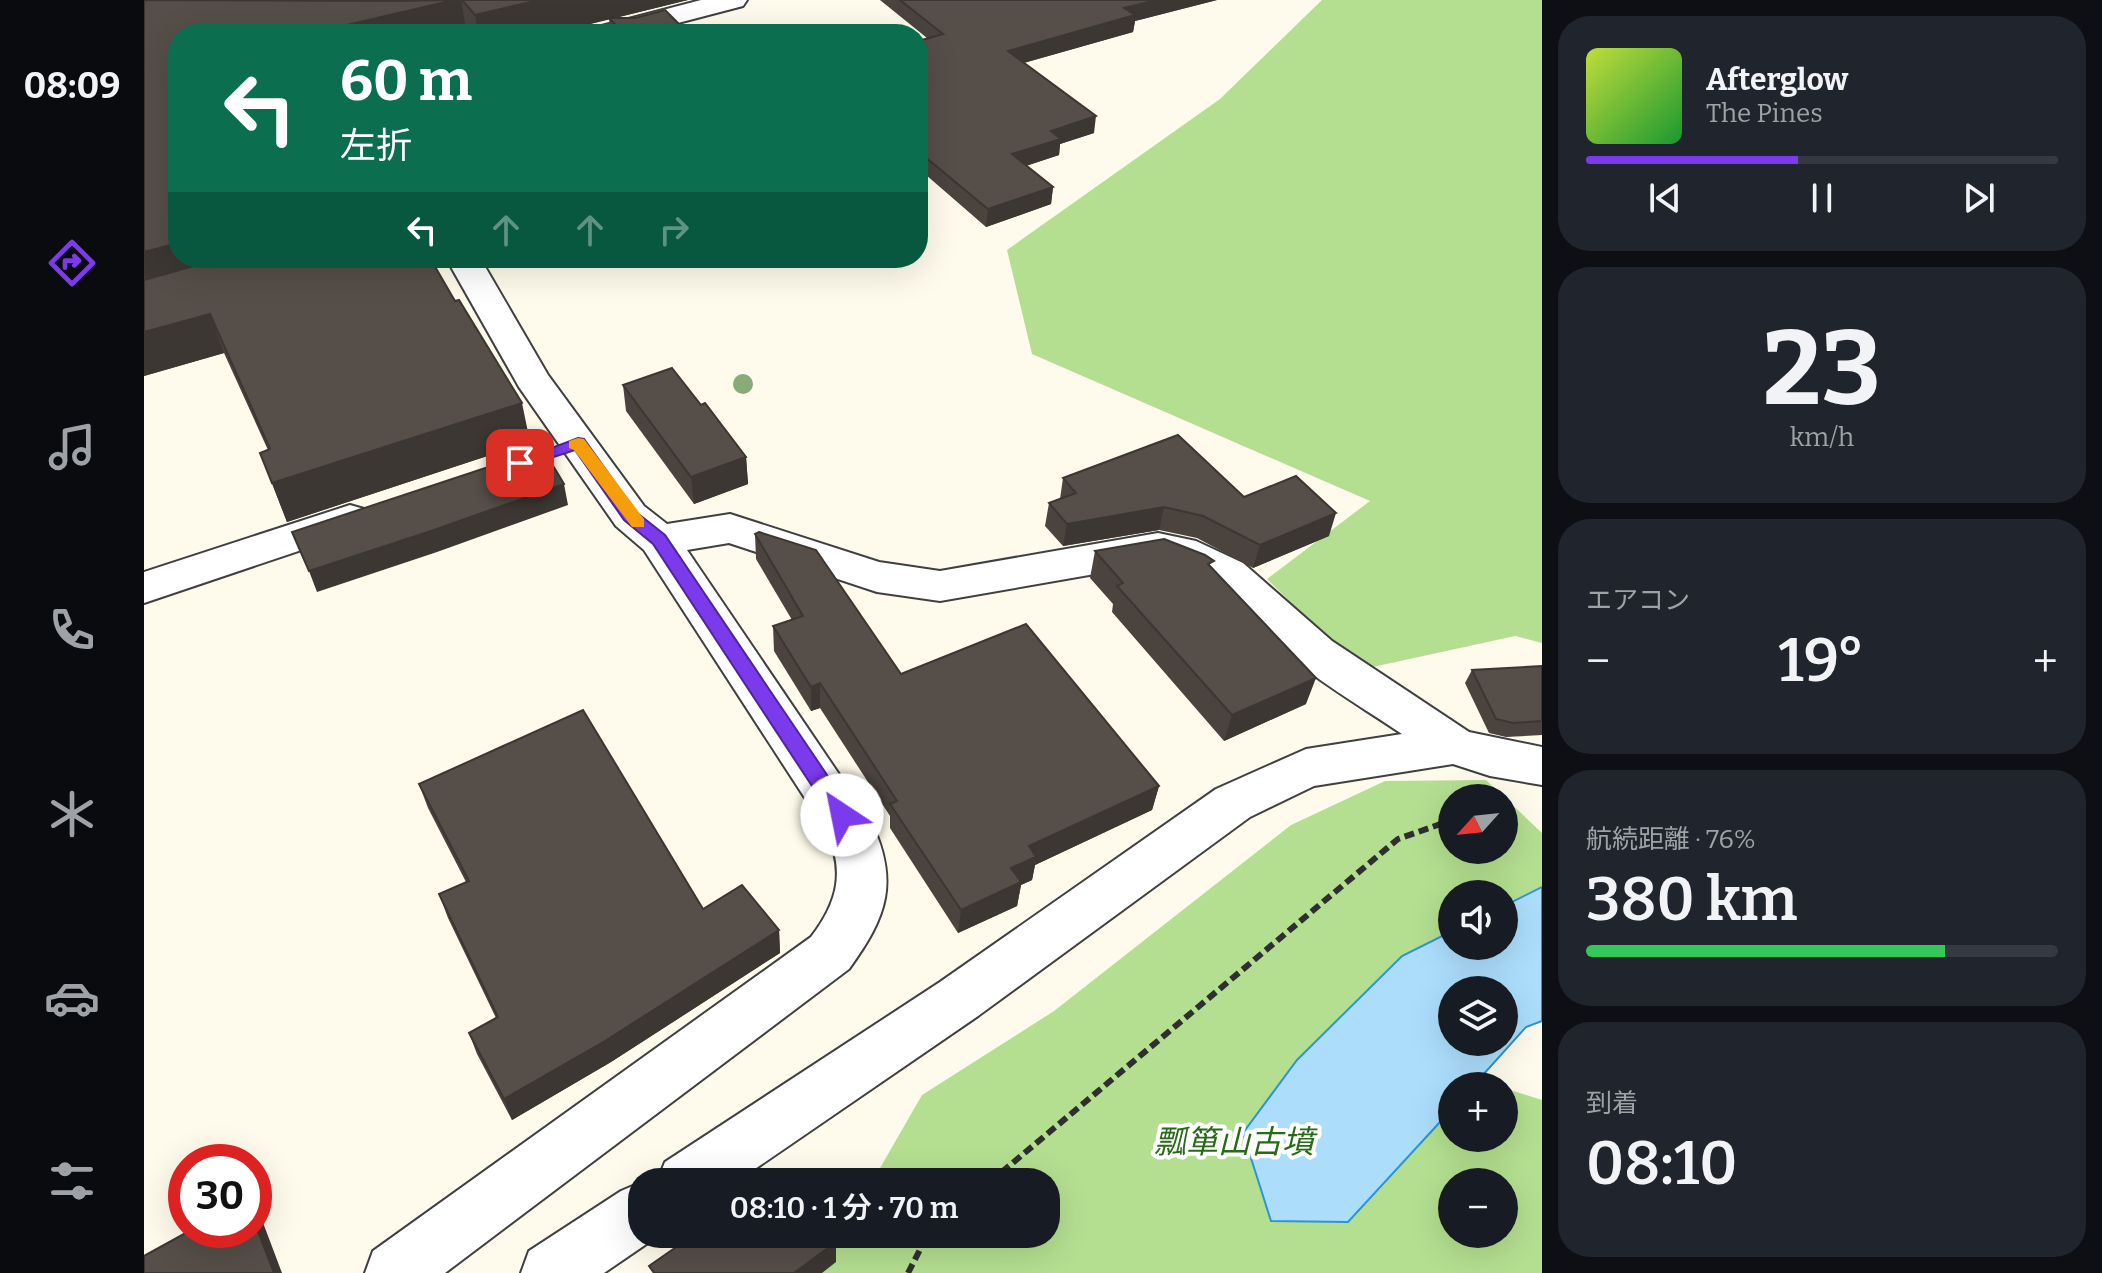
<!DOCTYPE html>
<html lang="ja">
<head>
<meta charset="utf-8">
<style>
  :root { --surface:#171b24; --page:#20242c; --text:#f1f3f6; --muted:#9ea1a6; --line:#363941; --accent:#7c3aed }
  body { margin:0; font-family:Bitter,"Noto Sans JP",serif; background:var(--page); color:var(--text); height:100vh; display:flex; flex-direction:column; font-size:30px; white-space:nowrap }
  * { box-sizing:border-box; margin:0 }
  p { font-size:26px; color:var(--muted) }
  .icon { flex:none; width:44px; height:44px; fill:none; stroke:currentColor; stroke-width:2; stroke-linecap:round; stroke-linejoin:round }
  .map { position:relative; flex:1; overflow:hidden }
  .panel { display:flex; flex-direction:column; gap:16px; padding:16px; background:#0d0f14; width:560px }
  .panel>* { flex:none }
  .banner { position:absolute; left:24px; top:24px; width:760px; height:244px; border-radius:32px; box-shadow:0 8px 32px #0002; background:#0b6e4f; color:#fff; overflow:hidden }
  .needle { width:52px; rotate:243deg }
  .controls { position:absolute; left:1294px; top:784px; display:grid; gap:16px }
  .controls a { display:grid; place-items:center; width:80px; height:80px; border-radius:50%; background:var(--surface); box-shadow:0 8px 32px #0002; font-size:40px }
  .speed { position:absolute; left:24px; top:1144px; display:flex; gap:16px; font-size:40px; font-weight:700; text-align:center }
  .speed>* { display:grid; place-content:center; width:104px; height:104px; border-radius:50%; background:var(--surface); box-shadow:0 8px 32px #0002; line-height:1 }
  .speed .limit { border:12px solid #d22; background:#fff; color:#111 }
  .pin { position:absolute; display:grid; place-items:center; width:68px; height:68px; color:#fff; margin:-34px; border-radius:16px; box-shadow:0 4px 12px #0006 }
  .me { position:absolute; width:88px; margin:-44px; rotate:326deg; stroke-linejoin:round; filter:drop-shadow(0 0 6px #0008) }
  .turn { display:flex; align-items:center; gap:28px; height:168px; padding:0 40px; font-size:36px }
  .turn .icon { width:104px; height:104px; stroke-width:2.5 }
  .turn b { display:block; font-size:56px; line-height:68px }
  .lanes { display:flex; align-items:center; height:76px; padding:0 40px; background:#0003; justify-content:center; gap:40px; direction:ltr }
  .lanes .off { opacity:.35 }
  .big { font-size:60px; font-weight:600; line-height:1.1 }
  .panel .widget { flex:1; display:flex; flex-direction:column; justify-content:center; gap:12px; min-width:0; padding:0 28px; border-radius:32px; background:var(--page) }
  .panel .dial { align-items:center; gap:0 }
  .dial b { font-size:104px; line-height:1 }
  .song { display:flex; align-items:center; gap:24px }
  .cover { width:96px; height:96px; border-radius:12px; background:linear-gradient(135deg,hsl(70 70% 55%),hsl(130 70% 35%)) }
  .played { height:8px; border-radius:4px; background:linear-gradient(90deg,var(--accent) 45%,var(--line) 45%) }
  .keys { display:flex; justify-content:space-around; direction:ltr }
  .heat { display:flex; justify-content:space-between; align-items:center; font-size:44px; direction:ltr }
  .charge { height:12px; border-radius:6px; background:linear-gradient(90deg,#34c759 76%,var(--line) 0) }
  .trip { position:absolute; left:484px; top:1168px; width:432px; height:80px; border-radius:32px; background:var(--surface); box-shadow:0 8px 32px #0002; font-weight:600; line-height:80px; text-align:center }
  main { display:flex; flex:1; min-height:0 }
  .menu { display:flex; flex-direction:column; width:144px; justify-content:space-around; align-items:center; background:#090b0e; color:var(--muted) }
  .menu .icon { width:56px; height:56px }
  .menu .selected { color:var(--accent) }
  .menu b { font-size:36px; color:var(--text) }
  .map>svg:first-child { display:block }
</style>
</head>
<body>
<main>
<nav class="menu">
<b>08:09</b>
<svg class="icon selected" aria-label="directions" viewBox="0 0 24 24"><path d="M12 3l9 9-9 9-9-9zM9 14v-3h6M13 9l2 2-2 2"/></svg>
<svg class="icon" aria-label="music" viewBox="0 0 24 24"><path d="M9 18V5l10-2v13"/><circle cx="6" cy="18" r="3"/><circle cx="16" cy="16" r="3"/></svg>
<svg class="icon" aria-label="phone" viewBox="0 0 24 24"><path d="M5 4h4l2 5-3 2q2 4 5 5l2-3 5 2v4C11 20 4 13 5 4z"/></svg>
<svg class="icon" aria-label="climate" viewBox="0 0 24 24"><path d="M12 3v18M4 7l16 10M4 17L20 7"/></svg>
<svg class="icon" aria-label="car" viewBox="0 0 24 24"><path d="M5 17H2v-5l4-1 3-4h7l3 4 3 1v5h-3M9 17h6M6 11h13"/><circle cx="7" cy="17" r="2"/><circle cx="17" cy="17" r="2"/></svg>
<svg class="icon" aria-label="filters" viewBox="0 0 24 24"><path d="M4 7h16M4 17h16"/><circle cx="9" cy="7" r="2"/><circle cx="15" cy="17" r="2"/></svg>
</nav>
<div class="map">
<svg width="1398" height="1273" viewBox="0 0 1398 1273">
  <rect width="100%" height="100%" fill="#fffbec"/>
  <path fill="#b4df90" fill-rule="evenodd" d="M 1178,0 L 1398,0 L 1398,643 L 1371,636 L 1215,670 L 1123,579 L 1226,501 L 888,354 L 863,250 L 1076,99 Z
    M 1342,780 L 1398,833 L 1398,887 L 1360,908 L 1360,894 L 1308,894 L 1308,936 L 1180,1034 L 1352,1086 L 1308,1086 L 1308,1138 L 1360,1138 L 1360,1088 L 1398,1100 L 1398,1273 L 675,1273 L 698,1234 L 902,1234 L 902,1182 L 728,1182 L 778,1095 L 910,1011 L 1147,825 L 1241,781 ZM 1308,798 L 1360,798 L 1360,850 L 1308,850 ZM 1308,1182 L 1360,1182 L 1360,1234 L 1308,1234 Z"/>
  <path fill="#acdefc" stroke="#2c94d9" stroke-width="2" fill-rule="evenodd" d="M 1398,887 L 1398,1021 L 1382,1027 L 1329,1086 L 1308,1086 L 1308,1109 L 1204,1222 L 1127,1221 L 1099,1133 L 1153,1060 L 1258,956 L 1308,931 L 1308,946 L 1360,946 L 1360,906 ZM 1308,990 L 1360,990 L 1360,1042 L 1308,1042 Z"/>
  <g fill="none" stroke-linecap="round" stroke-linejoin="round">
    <g stroke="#404040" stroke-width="4">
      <path id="minor" d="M 557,0 L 603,0 L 599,6 L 492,34 L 446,34 L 450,28 Z
        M 302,258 L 336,258 L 404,375 L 500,506 L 523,524 L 586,514 L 735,562 L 796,571 L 1014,533 L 1052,541 L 1099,563 L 1188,641 L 1325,732 L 1398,747 L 1398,785 L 1346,776 L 1309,764 L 1170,786 L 1106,817 L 834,1016 L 592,1182 L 513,1182 L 521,1162 L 796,982 L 1072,789 L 1162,749 L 1258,734 C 1224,711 1188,690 1156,665 C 1109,627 1076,576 1014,563 L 796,601 L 733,592 L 585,543 L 543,550 L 726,820 C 756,881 743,917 705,969 L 301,1273 L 221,1273 L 229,1251 L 667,937 C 694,902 702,870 681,829 L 500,550 L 472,526 L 375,387 Z
        M 206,505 L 220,509 L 226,519 L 220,529 L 0,603 L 0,572 Z
        M 498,1182 L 498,1234 L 517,1234 L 460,1273 L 377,1273 L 385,1251 L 477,1191 Z"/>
    </g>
    <path stroke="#2f2f2f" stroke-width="6" stroke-dasharray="10 5" stroke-linecap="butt" d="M 846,1182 L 1254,839 L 1308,820
      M 764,1273 L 784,1234"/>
    <use href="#minor" fill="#fff" fill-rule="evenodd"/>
  </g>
  <circle fill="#89ab77" cx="599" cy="384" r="10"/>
  <path fill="#4a433e" d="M 0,0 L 544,0 L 471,18 L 545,34 L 467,34 L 465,19 L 406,34 L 34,34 L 34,258 L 386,442 L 143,522 L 116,453 L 124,450 L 80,353 L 0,376 Z
    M 736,0 L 1073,0 L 991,21 L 989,32 L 879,63 L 950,133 L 916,144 L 915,155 L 882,166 L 909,187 L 907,204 L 842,227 L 774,168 L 774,41 L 783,38 Z
    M 479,385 L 557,405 L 602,457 L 604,484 L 550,504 L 482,411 Z
    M 919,478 L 1100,497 L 1185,536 L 1109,568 L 1053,538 L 1015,530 L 919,546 L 901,526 L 905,503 L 916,499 Z
    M 611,534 L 757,674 L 1015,786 L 1008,810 L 891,865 L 888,880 L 877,885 L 873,906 L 814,933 L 746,828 L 746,816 L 676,708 L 667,711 L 630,651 L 629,626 L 648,620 L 612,559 Z
    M 951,551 L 1068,569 L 1162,704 L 1080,741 L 968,612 L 969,604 L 946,578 Z
    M 1398,666 L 1398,735 L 1362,737 L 1345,733 L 1321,683 L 1328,670 Z
    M 275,784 L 559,909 L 635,930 L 636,953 L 467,1062 L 368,1120 L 333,1054 L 325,1033 L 352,1018 L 304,918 L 295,894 L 322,882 L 284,808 Z"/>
  <path fill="#3c3732" d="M 310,0 L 317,0 L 323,34 L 201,34 L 199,26 Z
    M 395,0 L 544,0 L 406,34 L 334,34 L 331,15 Z
    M 1013,0 L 1073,0 L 991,21 L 989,32 L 862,68 L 864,51 L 980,8 Z
    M 952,116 L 950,133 L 916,144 L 915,155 L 866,171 L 868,154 L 907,131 Z
    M 909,187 L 907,204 L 842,227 L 844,209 Z
    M 34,243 L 34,258 L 128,258 L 0,295 L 0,252 Z
    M 66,314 L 80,353 L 0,376 L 0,332 Z
    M 378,403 L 386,442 L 143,522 L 128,483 Z
    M 602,457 L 604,484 L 550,504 L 547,477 Z
    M 420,484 L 424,505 L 293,552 L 173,592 L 165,571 Z
    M 1020,507 L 1015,530 L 919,546 L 923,524 Z
    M 1192,513 L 1185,536 L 1109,568 L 1116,545 Z
    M 1172,678 L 1162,704 L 1080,741 L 1088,715 Z
    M 676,683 L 676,708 L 667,711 L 667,687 Z
    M 1015,786 L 1008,810 L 891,865 L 888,880 L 877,885 L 873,906 L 814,933 L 817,910 L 867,868 L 885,846 Z
    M 635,930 L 636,953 L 467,1062 L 368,1120 L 360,1099 Z
    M 110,1210 L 118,1220 L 138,1273 L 130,1273 L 110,1221 Z
    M 692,1242 L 692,1262 L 678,1273 L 650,1273 Z"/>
  <path fill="#564e48" stroke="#3c3732" stroke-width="2" d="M 0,0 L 253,1 L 310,0 L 199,26 L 203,34 L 34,34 L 34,243 L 0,252 Z
    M 318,0 L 395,0 L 331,15 Z
    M 756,0 L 1013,0 L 980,8 L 991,15 L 864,51 L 952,116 L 907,131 L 917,139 L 868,154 L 909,187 L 844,209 L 774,151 L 774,41 L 799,34 Z
    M 521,10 L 545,34 L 480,34 L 465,18 L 491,18 Z
    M 78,258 L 286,258 L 311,301 L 315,300 L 378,403 L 128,483 L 116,453 L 126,449 L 66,314 L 0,332 L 0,280 Z
    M 528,368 L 557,405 L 561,403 L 602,457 L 547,477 L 479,385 Z
    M 1034,435 L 1100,497 L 1152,476 L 1192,513 L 1116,545 L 1059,516 L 1020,507 L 923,524 L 905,503 L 932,493 L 919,478 Z
    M 399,449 L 420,484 L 287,531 L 165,571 L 148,532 Z
    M 615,532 L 672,550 L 757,674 L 882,624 L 1015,786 L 885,846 L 892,857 L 867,868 L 877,882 L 817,910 L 746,804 L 753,801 L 676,683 L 667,687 L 629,626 L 659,616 L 611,534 Z
    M 1020,539 L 1061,555 L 1070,561 L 1064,564 L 1172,678 L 1088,715 L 973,586 L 979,583 L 951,551 Z
    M 1398,666 L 1398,721 L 1369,723 L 1352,719 L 1328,670 Z
    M 439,710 L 559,909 L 598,885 L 635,930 L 461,1041 L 360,1099 L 325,1033 L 354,1017 L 295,894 L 325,881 L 275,784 Z
    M 641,1171 L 650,1182 L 625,1182 Z
    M 110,1221 L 130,1273 L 0,1273 L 0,1256 L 47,1230 L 110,1230 Z
    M 551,1234 L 686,1234 L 692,1242 L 650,1273 L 510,1273 L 505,1266 Z"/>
  <path fill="#7c3aed" stroke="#51269a" stroke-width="2" d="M 434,438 L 440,439 L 492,512 L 521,535 L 706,809 L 708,815 L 706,821 L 691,821 L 509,544 L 480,520 L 431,450 L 376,468 L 368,463 Z"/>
  <path fill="#f59e0b" d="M 434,438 L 440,439 L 500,519 L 500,527 L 488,527 L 430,450 L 425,448 L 425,441 Z"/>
  <g text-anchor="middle" stroke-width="8" stroke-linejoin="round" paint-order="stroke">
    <g font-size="32" font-style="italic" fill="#286a17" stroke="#fff">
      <text x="1090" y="1153">瓢箪山古墳</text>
    </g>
  </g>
</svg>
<div class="controls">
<a><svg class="needle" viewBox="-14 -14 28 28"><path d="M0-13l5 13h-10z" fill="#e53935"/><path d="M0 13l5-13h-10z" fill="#9ea1a6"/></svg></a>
<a><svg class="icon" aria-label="sound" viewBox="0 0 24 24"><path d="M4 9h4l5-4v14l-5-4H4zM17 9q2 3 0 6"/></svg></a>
<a><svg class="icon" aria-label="layers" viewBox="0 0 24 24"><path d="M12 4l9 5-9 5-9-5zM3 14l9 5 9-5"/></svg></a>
<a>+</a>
<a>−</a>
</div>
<div class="speed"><div class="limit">30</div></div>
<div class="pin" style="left:376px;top:463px;background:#d93025"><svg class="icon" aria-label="arrive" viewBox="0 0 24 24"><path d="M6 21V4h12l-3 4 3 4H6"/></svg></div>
<svg class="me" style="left:698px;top:815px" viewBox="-20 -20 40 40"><circle r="19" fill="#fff"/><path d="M0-13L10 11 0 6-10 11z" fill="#7c3aed"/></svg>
<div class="trip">08:10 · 1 分 · 70 m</div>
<div class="banner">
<div class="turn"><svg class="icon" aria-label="left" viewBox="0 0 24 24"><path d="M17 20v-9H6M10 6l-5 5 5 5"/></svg><div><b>60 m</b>左折</div></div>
<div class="lanes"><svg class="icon" aria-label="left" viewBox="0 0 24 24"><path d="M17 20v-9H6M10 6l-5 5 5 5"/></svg><svg class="icon off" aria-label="ahead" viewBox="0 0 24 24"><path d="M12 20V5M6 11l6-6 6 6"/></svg><svg class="icon off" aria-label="ahead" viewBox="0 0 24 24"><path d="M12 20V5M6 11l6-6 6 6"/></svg><svg class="icon off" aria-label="right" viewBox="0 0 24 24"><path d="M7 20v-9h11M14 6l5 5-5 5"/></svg></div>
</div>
</div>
<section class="panel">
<div class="widget">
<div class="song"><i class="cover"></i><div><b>Afterglow</b><p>The Pines</p></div></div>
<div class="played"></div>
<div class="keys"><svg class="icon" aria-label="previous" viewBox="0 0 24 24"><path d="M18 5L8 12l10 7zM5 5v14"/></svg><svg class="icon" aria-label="pause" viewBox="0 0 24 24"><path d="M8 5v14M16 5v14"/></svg><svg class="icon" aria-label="next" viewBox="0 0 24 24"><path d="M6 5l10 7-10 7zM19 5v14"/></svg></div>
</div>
<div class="widget dial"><b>23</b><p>km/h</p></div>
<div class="widget"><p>エアコン</p>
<div class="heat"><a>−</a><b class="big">19°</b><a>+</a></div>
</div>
<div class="widget"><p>航続距離 · 76%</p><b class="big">380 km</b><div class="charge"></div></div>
<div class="widget"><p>到着</p><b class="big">08:10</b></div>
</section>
</main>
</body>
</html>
